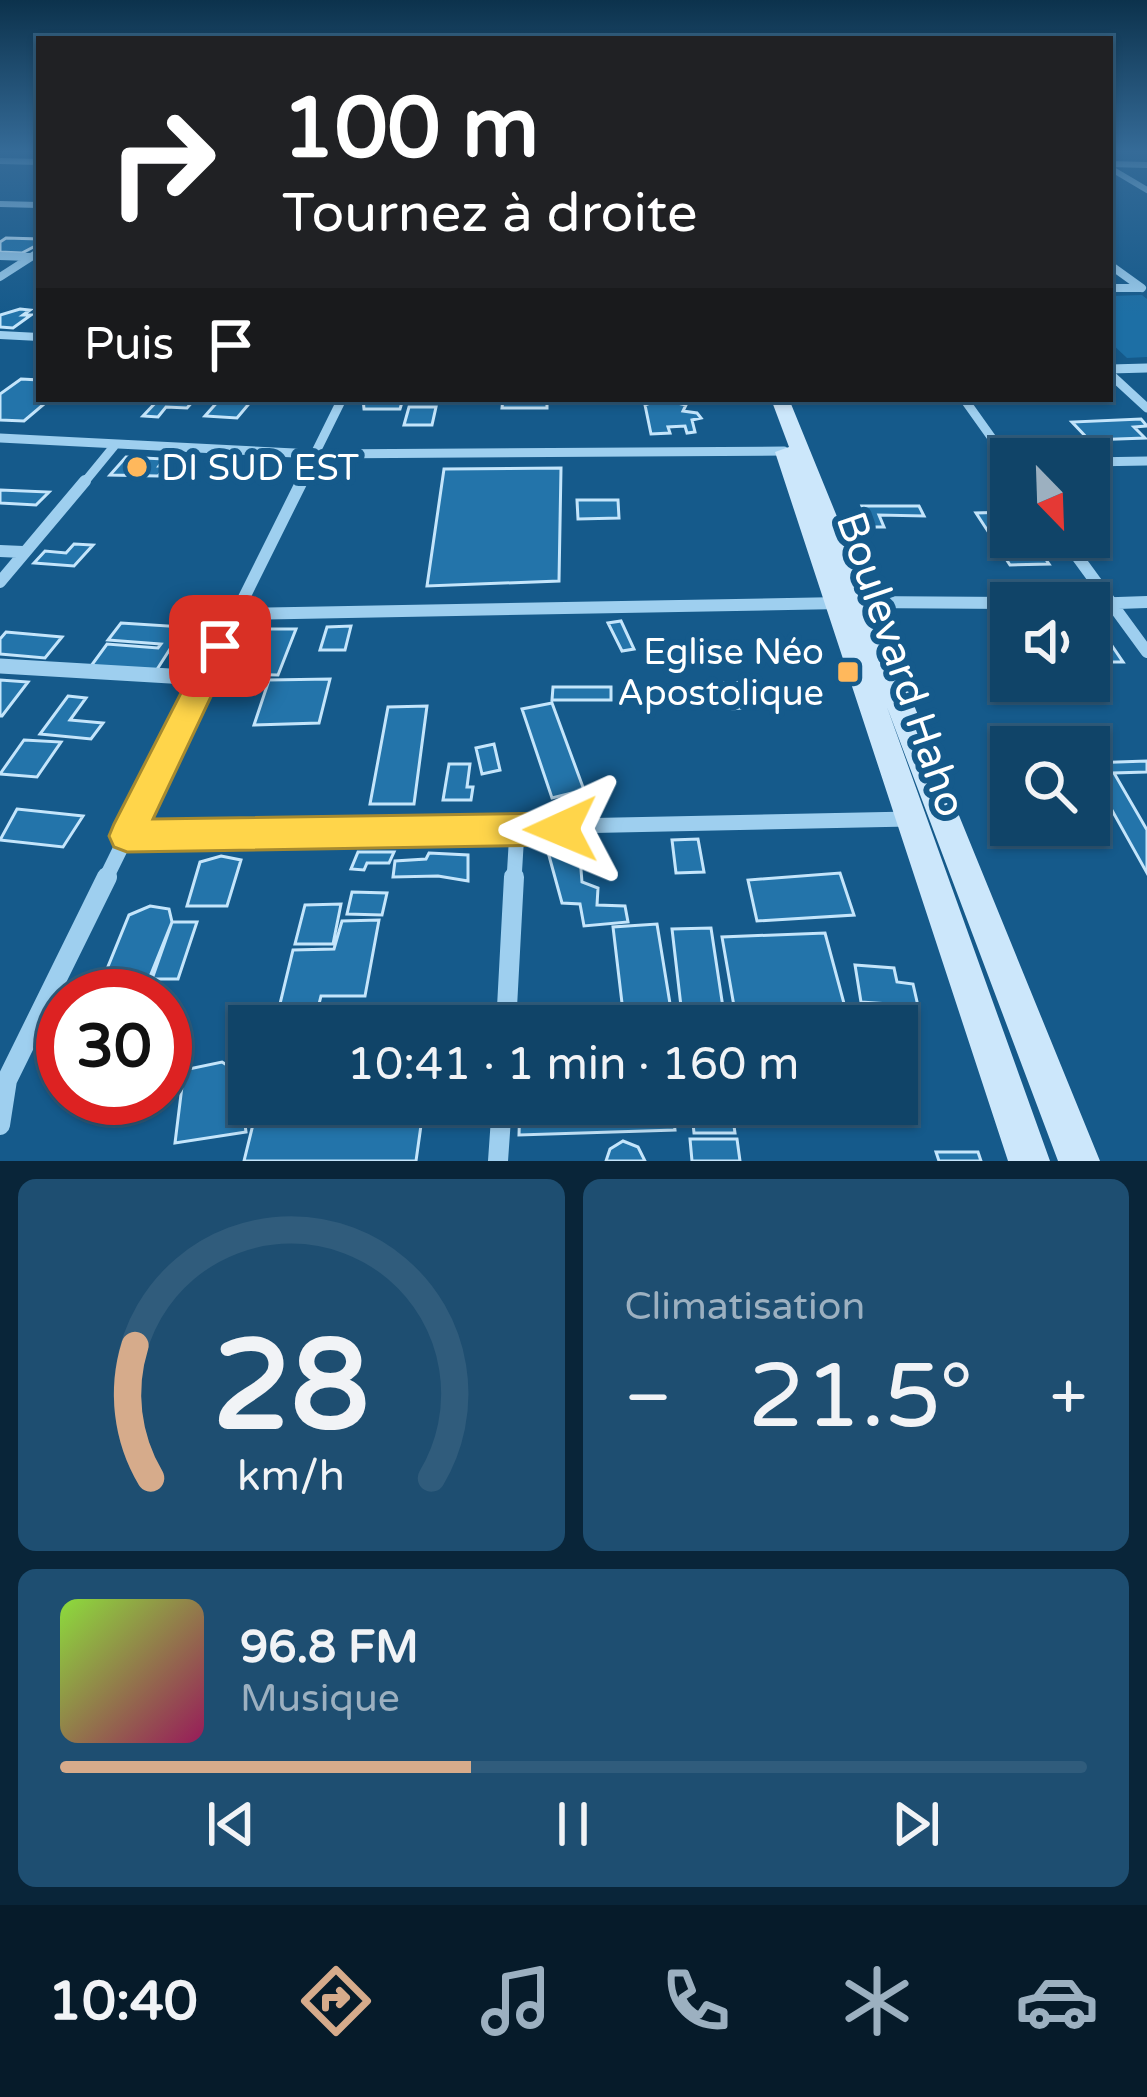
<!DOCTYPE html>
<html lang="fr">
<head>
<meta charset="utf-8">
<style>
  :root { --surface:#104468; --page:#1e4e71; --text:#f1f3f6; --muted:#9cb0c0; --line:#305c7c; --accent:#d6ab8b }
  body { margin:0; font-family:"Varela Round",sans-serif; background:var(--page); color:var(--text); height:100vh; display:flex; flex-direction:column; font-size:45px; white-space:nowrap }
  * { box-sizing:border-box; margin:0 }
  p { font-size:39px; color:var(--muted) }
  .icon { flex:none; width:66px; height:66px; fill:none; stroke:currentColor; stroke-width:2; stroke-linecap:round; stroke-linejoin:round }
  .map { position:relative; height:1161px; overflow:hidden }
  .drawer { display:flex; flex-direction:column; gap:18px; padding:18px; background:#092539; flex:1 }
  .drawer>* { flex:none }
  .hud { position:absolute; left:36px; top:36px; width:1077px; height:366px; border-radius:0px; box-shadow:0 3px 9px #0004,0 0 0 3px var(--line); background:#202124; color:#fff; overflow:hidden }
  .needle { width:78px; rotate:157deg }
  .tools { position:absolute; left:990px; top:438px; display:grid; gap:24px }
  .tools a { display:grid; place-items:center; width:120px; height:120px; border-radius:0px; background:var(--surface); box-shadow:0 3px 9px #0004,0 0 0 3px var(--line); font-size:60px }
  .speed { position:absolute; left:36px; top:969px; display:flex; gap:24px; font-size:60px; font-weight:700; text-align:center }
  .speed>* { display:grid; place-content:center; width:156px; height:156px; border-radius:50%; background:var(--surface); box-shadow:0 3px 9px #0004,0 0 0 3px var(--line); line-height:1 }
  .speed .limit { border:18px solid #d22; background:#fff; color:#111 }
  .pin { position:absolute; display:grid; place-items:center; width:102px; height:102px; color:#fff; margin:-51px; border-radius:24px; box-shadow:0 6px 18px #0006 }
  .me { position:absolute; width:132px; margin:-66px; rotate:269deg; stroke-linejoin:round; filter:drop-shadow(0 0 9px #0008) }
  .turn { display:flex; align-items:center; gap:42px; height:252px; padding:0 48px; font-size:54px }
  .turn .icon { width:156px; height:156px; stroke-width:2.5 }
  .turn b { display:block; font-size:84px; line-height:102px }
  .then { display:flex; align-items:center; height:114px; padding:0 48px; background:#0003; gap:24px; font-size:45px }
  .big { font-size:90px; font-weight:600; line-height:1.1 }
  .drawer .widget { flex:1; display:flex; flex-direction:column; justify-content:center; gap:18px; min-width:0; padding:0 42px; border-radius:18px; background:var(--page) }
  .drawer .dial { align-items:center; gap:0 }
  .dial svg { height:312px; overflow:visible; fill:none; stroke:var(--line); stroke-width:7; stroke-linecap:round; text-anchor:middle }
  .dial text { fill:var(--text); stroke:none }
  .song { display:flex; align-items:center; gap:36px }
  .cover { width:144px; height:144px; border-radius:18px; background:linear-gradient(135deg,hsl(90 70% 55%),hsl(330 70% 35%)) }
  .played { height:12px; border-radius:6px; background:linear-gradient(90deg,var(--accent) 40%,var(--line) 40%) }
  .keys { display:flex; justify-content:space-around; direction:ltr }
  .heat { display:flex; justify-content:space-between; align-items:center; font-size:66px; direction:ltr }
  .drawer .tiles { flex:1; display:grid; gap:18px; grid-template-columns:1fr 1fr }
  .widget:last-child { grid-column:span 2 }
  .trip { position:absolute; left:228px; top:1005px; width:690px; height:120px; border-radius:0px; background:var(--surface); box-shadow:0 3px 9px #0004,0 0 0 3px var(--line); font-weight:600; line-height:120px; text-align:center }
  .dock { display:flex; height:192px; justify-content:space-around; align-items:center; background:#061b2a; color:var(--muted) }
  .dock .icon { width:84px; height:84px }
  .dock .current { color:var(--accent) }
  .dock b { font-size:54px; color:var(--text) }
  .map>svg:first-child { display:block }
</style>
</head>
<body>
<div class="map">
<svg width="1147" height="1161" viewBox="0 0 1147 1161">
  <rect width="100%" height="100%" fill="#155a8b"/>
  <path fill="#1d6fa5" d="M 1142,295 L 1147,299 L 1147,357 L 1127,358 L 1110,342 L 1110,296 Z"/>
  <path fill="#2374aa" stroke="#c4e5fb" stroke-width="3" d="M 6,238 L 39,239 L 39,244 L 22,253 L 0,252 L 0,242 Z
    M 20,309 L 30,310 L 23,315 L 31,315 L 13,328 L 0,327 L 0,315 Z
    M 21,379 L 39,380 L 39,399 L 50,399 L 24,421 L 0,420 L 0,394 Z
    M 159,399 L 195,399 L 187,408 L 166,407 L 158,417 L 143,416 Z
    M 220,399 L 253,399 L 237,418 L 205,416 Z
    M 363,399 L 403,399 L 400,409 L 364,409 Z
    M 503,399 L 547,399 L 547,408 L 502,408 Z
    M 660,399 L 686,405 L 683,411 L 697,413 L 701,418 L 692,420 L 695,432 L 687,433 L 685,426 L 668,427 L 670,433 L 651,434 L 645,405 Z
    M 409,407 L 436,407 L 432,425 L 404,425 Z
    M 1141,419 L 1147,426 L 1134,427 L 1145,438 L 1089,440 L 1072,422 Z
    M 126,457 L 164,459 L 159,466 L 167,466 L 158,476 L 110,475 Z
    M 561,468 L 559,581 L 427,586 L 444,469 Z
    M 0,490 L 49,492 L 36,505 L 0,503 Z
    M 577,500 L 618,500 L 619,518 L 578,519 Z
    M 862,506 L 919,506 L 924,516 L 879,515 L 884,527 L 871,527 Z
    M 1011,512 L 1011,537 L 1030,537 L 1049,564 L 1010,565 L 976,513 Z
    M 74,544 L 93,545 L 74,566 L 34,563 L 45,551 L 66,553 Z
    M 1089,612 L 1123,662 L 1089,662 L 1089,649 L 1101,649 L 1089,631 Z
    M 621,621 L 634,649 L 622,651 L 608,623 Z
    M 121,623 L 184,627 L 156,671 L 91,666 L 107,644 L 158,648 L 161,644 L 108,640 Z
    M 351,626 L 345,650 L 320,650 L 327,627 Z
    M 252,629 L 296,629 L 278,675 L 232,674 Z
    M 6,632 L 62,637 L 45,658 L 0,654 L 0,639 Z
    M 330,679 L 319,723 L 254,725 L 269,680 Z
    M 0,680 L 28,682 L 2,716 L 0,716 Z
    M 748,682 L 755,707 L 732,709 L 725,683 Z
    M 553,687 L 611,687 L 611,700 L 552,700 Z
    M 68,696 L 86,698 L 70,720 L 103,723 L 91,739 L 40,734 Z
    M 552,703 L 584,790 L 552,798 L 522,709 Z
    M 427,706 L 414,804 L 370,804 L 388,707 Z
    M 24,740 L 61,742 L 37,777 L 0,774 Z
    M 494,744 L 500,770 L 482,774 L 476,748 Z
    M 1147,761 L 1147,772 L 1114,773 L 1147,830 L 1147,873 L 1089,769 L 1089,763 Z
    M 449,764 L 470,764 L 467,787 L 473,787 L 471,800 L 443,800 Z
    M 17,809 L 83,816 L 63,847 L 0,840 Z
    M 698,839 L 704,872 L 676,873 L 672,840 Z
    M 579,845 L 582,882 L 598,888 L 597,905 L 625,906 L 628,922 L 584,926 L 580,904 L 562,903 L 548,852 Z
    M 358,852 L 394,852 L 389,863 L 367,863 L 364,870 L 351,869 Z
    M 429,853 L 468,855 L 468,881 L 438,876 L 393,877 L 395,861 L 426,859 Z
    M 221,856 L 241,860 L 227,906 L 187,906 L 200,862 Z
    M 840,873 L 854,915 L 757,921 L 748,880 Z
    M 352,892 L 387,893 L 382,915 L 347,914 Z
    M 341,904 L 333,944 L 295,944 L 305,905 Z
    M 150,906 L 169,909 L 172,922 L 149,979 L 135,996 L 96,996 L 129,915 Z
    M 379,920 L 365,996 L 321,996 L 318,1008 L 279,1008 L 293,950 L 334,949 L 342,921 Z
    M 172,922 L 197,922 L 178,979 L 152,979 Z
    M 657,924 L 672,1016 L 624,1020 L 613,927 Z
    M 711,928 L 724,1014 L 682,1015 L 672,929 Z
    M 825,933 L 845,1007 L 735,1012 L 722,937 Z
    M 855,965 L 894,968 L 897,982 L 913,984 L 918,1006 L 861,1002 Z
    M 361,1014 L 359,1026 L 279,1026 L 281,1016 Z
    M 222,1062 L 238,1072 L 246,1132 L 175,1143 L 184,1070 Z
    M 258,1104 L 424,1104 L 416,1161 L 244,1161 Z
    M 520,1104 L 672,1104 L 675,1130 L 519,1135 Z
    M 691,1104 L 731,1104 L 735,1133 L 694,1133 Z
    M 785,1104 L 884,1104 L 888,1120 L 788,1120 Z
    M 690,1139 L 737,1139 L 740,1161 L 692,1161 Z
    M 623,1141 L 638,1147 L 645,1161 L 606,1161 L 610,1149 Z
    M 936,1152 L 978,1152 L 981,1161 L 939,1161 Z"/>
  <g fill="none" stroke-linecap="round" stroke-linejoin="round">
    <path stroke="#9ecfef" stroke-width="6" d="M 0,161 L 39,162
      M 1110,164 L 1147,165
      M 1110,168 L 1147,190
      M 0,204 L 39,205"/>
    <path stroke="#9ecfef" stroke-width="8" d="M 0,256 L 29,257
      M 1110,265 L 1142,288
      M 0,277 L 39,252
      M 1110,288 L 1140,288
      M 0,335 L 39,337"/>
    <path stroke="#9ecfef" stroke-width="9" d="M 1110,369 L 1147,368
      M 1110,374 L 1147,408
      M 964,399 L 1011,465
      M 0,438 L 315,454 L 784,451
      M 1089,462 L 1147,461
      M 83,484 L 115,445
      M 300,484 L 342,399"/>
    <path stroke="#9ecfef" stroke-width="12" d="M 1063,537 L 1147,652
      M 0,551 L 23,552
      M 0,582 L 85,481
      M 861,602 L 1011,603
      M 1089,604 L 1147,602
      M 236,614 L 841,603
      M 214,658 L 302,481"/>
    <path stroke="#9ecfef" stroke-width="15" d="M 0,666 L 204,678
      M 127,835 L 910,819
      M 105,880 L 216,655
      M 514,880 L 517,830"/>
    <path stroke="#9ecfef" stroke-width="20" d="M 506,1026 L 514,877
      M 0,1125 L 7,1080 L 107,877
      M 498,1161 L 502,1104"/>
    <path fill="#cce7fb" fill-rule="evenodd" d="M 771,399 L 789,399 L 1100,1161 L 1058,1161 L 887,707 L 1050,1161 L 1008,1161 L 775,452 L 789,447 Z"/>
  </g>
  <linearGradient id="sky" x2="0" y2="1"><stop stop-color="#0c324c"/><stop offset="0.48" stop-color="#356b98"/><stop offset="1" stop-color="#356b98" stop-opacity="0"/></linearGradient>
  <rect width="1147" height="315" fill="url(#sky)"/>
  <path fill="#ffd54a" stroke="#a68a30" stroke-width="3" d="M 220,635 L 235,646 L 153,819 L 561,813 L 574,818 L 579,829 L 574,840 L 561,845 L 127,852 L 114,847 L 109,836 L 114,824 L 205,646 Z"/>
  <g fill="#ffb85c" stroke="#155a8b" stroke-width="4.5">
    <circle cx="137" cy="467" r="12"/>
    <rect x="836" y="660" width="24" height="24" rx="6"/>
  </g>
  <g text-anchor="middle" stroke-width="12" stroke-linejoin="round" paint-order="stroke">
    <g font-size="36" fill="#fff" stroke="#155a8b" text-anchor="start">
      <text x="161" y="480">DI SUD EST</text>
      <text x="824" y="664" text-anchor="end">Eglise Néo<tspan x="824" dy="41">Apostolique</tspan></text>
    </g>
    <g font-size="42" fill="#fff" stroke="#155a8b">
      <text transform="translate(902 664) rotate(71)" y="15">Boulevard Haho</text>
    </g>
  </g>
</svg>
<div class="tools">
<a><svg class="needle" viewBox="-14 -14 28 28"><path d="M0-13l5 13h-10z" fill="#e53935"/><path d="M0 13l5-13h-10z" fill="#9cb0c0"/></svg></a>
<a><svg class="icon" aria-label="sound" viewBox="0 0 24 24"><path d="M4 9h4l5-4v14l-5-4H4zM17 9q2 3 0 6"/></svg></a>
<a><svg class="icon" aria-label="search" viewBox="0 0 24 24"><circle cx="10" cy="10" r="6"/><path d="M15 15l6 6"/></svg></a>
</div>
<div class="speed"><div class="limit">30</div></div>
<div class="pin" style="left:220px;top:646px;background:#d93025"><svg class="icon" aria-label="arrive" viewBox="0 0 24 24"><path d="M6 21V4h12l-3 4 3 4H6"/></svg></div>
<svg class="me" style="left:561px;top:829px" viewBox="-20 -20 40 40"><path d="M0-17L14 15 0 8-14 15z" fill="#ffd54a" stroke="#fff" stroke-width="4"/></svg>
<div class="trip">10:41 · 1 min · 160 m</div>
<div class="hud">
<div class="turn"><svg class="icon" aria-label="right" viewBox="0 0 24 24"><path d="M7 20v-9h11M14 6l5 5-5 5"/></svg><div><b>100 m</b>Tournez à droite</div></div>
<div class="then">Puis<svg class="icon" aria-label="arrive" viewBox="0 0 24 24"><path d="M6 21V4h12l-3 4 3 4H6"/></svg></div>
</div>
</div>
<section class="drawer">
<div class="tiles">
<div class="widget dial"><svg viewBox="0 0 100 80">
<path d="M14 69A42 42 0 1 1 86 69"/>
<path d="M14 69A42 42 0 0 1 10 35" stroke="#d6ab8b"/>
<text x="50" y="56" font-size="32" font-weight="700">28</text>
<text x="50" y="72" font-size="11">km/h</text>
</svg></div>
<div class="widget"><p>Climatisation</p>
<div class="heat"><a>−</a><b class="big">21.5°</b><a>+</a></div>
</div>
<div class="widget">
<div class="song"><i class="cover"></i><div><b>96.8 FM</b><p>Musique</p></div></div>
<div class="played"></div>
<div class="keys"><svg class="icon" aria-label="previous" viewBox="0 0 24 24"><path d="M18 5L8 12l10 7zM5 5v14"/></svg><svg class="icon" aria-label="pause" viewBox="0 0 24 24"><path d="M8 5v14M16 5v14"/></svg><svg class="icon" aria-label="next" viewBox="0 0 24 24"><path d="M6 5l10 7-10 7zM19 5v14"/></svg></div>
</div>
</div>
</section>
<nav class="dock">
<b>10:40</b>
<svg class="icon current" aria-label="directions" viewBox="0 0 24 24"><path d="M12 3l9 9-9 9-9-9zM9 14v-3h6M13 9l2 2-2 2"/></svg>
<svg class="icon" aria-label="music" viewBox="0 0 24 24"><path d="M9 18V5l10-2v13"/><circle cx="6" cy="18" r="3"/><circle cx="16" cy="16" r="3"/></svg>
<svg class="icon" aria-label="phone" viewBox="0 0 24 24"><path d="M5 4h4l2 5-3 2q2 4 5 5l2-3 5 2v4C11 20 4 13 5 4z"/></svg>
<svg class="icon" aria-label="climate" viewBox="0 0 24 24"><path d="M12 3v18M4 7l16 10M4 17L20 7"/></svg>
<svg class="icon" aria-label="car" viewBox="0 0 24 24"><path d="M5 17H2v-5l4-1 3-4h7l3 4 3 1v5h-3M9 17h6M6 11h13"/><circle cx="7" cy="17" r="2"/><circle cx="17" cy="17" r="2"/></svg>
</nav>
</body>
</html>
